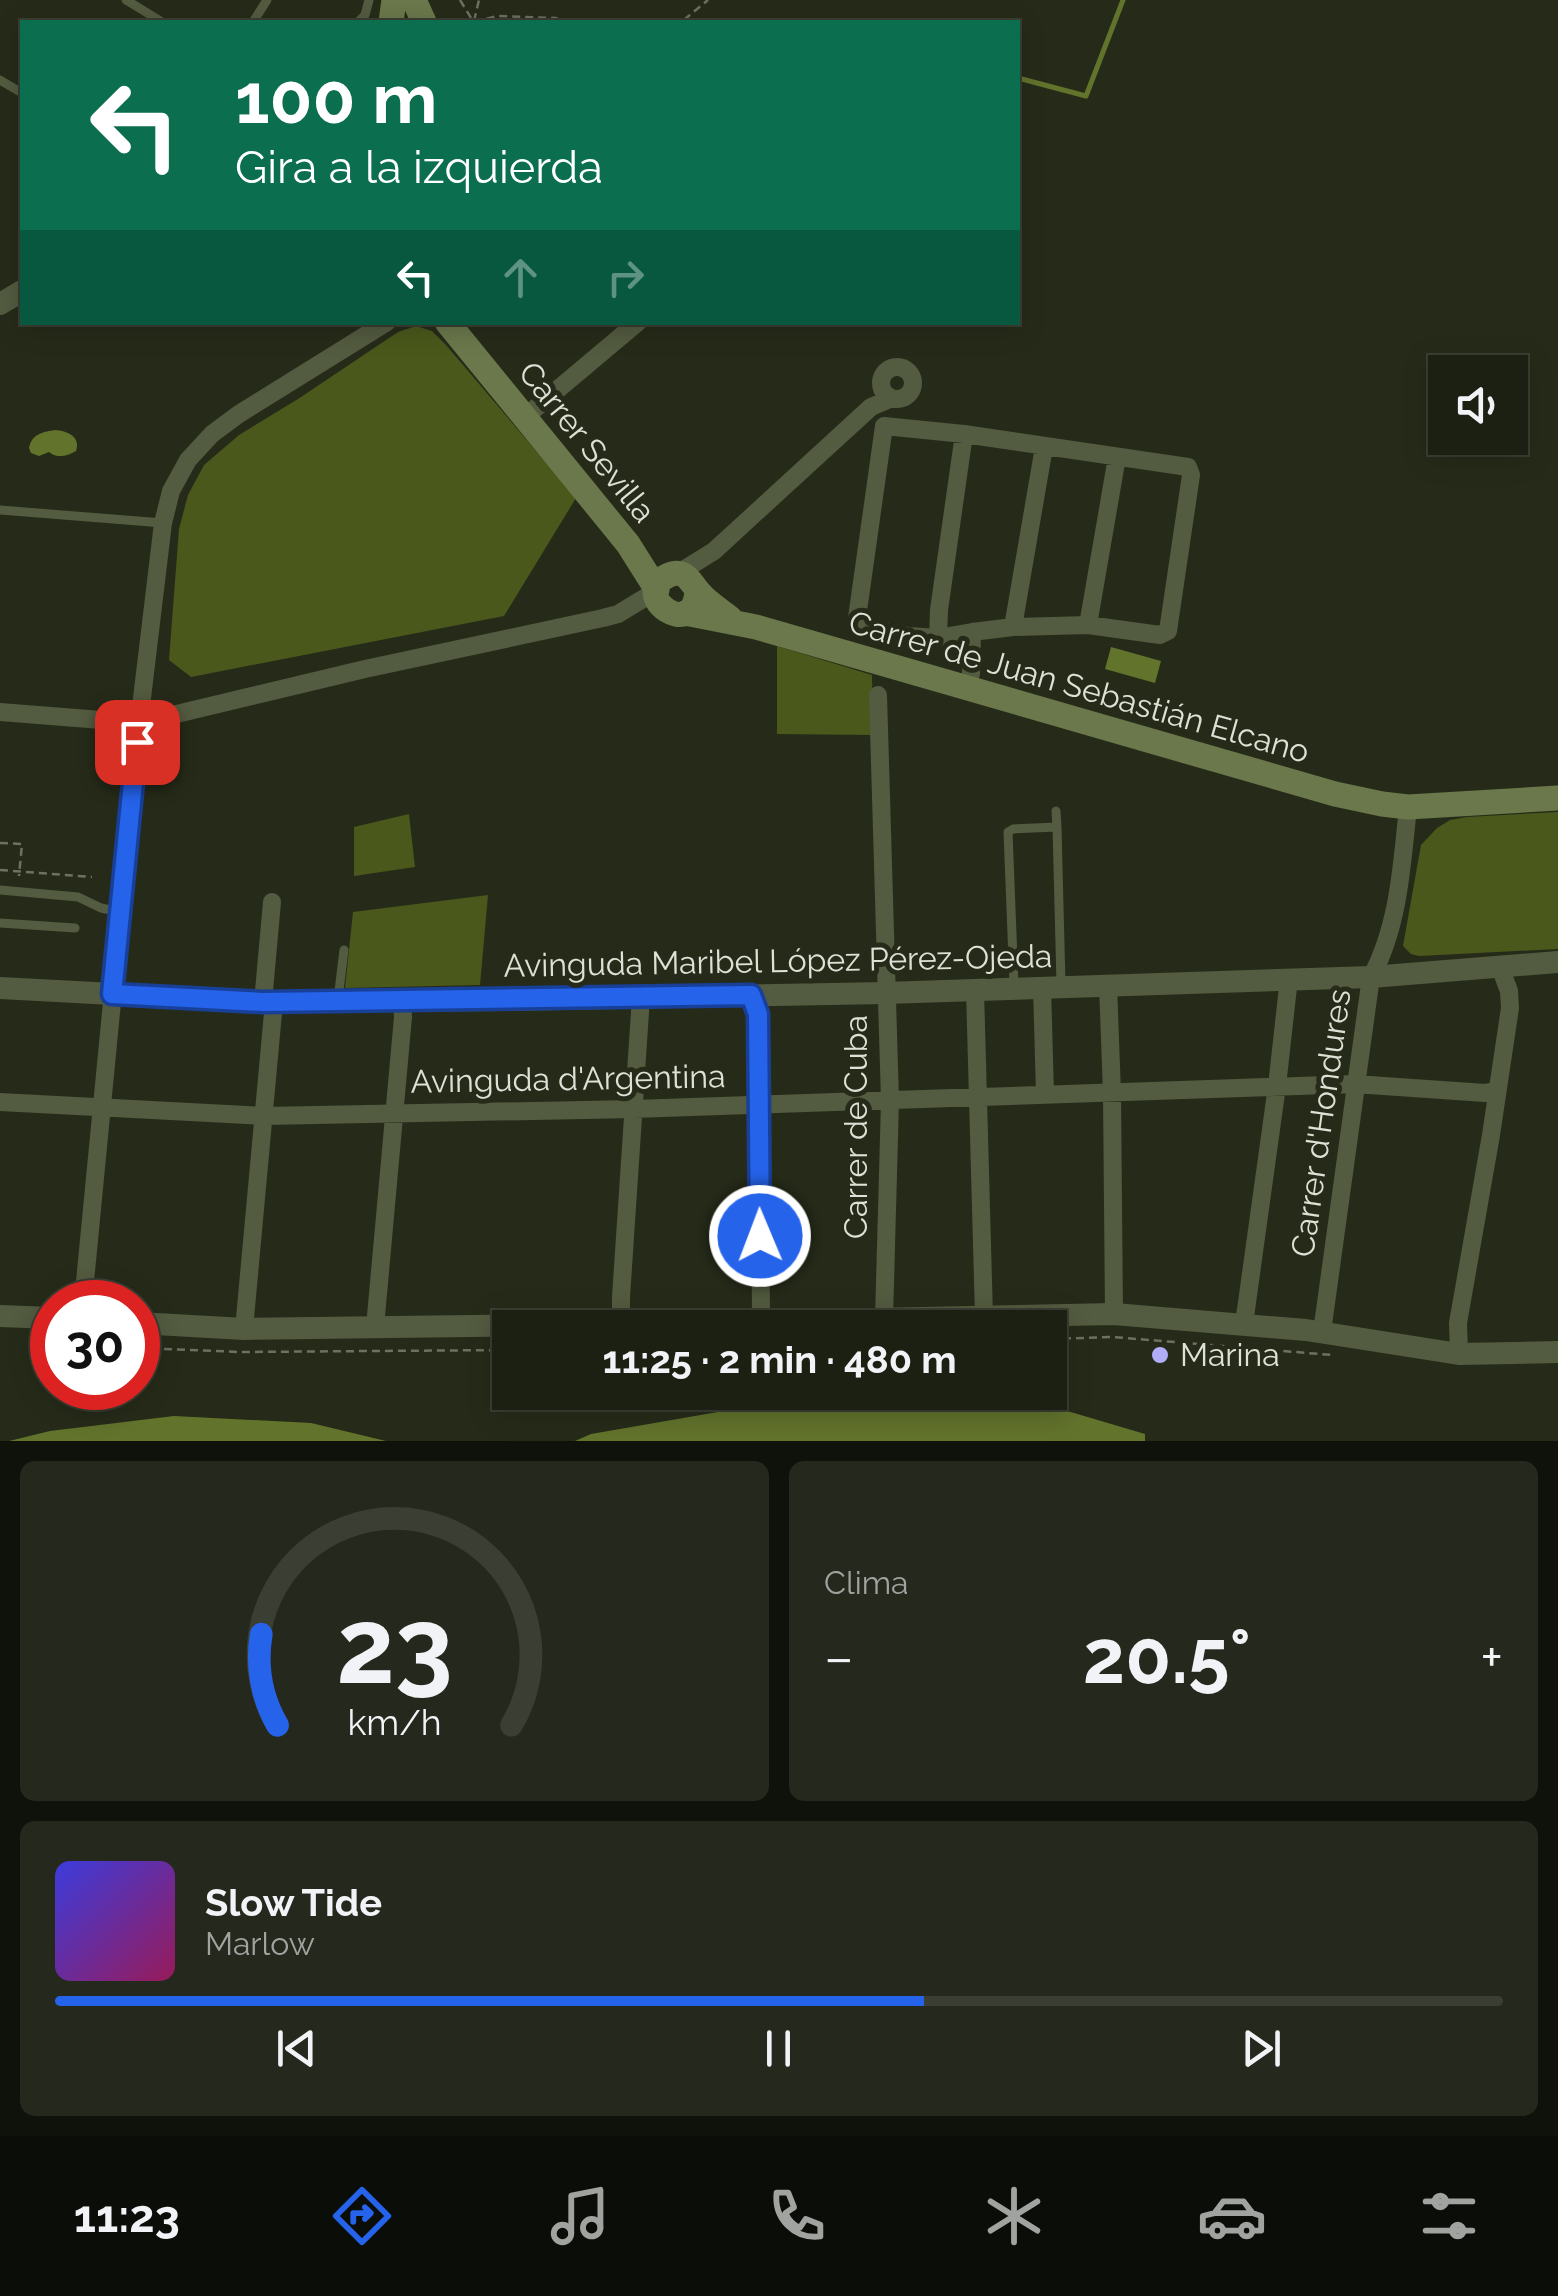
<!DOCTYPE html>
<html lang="es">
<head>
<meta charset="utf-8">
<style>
  :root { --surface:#1c2013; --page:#25281c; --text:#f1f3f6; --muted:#a0a3a0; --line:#3a3e33; --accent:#2563eb }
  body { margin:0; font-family:Raleway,sans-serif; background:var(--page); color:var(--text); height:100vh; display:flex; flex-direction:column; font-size:38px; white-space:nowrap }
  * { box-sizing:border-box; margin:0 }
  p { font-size:32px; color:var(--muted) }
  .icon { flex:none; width:55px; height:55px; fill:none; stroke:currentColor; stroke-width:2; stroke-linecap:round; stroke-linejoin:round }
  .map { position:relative; height:1441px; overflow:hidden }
  .drawer { display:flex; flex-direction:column; gap:20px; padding:20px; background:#0f120a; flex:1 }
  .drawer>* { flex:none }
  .banner { position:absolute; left:20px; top:20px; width:1000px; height:305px; border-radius:0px; box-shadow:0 5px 25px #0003,0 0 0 2px var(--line); background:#0b6e4f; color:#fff; overflow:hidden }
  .tools { position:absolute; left:1428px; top:355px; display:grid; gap:20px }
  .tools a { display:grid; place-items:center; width:100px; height:100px; border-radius:0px; background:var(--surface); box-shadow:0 5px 25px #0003,0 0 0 2px var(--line); font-size:50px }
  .speed { position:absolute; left:30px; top:1280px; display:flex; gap:20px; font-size:50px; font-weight:700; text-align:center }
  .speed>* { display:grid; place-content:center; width:130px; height:130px; border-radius:50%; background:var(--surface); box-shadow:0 5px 25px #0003,0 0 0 2px var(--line); line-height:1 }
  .speed .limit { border:15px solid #d22; background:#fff; color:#111 }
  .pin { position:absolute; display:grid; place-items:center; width:85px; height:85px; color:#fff; margin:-42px; border-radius:20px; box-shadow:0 5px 15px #0006 }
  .me { position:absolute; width:110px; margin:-55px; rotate:359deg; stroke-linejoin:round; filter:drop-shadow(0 0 8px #0008) }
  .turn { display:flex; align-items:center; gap:35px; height:210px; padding:0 50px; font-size:45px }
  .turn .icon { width:130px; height:130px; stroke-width:2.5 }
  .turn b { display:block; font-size:70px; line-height:85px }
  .lanes { display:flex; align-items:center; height:95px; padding:0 50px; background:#0003; justify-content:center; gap:50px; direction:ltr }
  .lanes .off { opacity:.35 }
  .big { font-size:75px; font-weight:700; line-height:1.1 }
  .drawer .card { flex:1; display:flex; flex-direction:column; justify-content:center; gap:15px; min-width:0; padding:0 35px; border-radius:15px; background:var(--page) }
  .drawer .dial { align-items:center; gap:0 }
  .dial svg { height:260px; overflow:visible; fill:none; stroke:var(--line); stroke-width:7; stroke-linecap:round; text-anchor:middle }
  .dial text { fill:var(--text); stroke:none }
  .song { display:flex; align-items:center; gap:30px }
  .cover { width:120px; height:120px; border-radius:15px; background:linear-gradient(135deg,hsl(240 70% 55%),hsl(330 70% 35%)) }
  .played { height:10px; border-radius:5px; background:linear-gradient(90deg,var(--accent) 60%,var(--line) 60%) }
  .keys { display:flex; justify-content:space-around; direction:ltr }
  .heat { display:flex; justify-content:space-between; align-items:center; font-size:55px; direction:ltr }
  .drawer .tiles { flex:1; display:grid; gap:20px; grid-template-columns:1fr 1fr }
  .card:last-child { grid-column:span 2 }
  .trip { position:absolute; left:492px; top:1310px; width:575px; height:100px; border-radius:0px; background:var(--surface); box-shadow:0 5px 25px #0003,0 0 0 2px var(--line); font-weight:700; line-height:100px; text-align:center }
  .dock { display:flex; height:160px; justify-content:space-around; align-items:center; background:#0b0d08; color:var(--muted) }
  .dock .icon { width:70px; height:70px }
  .dock .active { color:var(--accent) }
  .dock b { font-size:45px; color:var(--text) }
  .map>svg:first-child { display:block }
</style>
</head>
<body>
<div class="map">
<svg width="1558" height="1441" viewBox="0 0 1558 1441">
  <rect width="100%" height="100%" fill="#262b19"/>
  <path fill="#4a581b" d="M 416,326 L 432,331 L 446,345 L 576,498 L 504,616 L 191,677 L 169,660 L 179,529 L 188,495 L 204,465 L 239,435 L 298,399 L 398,332 Z
    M 777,646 L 872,675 L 873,735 L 777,734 Z
    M 1558,812 L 1558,949 L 1419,956 L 1411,954 L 1403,946 L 1421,845 L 1437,828 L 1450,820 L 1467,817 Z
    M 409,814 L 415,867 L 354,876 L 354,827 Z
    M 488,895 L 480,985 L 345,988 L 353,912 Z"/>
  <path fill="#62732c" d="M 55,430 C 67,431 81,436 76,451 C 67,456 58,459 49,452 L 39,456 L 31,453 L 29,448 C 32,434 42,432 55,430 Z
    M 1111,647 L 1161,661 L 1155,683 L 1105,669 Z
    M 911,1392 L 959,1393 L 1030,1400 L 1145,1434 L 1145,1441 L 575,1441 L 591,1434 L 776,1402 Z
    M 174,1416 L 311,1423 L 386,1441 L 9,1441 L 50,1431 Z"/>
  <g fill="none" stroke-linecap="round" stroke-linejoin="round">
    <path stroke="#62732c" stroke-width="5" d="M 1018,78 L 1086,96 L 1123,0"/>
    <path stroke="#6c7162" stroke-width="2.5" stroke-dasharray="8 5" stroke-linecap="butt" d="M 460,0 L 473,21
      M 474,21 L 479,0
      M 474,22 L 497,16 L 556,18 L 564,22
      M 671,22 L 685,19 L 708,0
      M 0,843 L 22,844 L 19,876
      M 0,870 L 92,877
      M 1050,1339 L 1113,1337 L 1332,1355
      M 138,1348 L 240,1352 L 510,1350"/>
    <path stroke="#535b40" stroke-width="9" d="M 126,0 L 162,22
      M 253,22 L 267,0
      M 358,22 L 365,15 L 369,0
      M 0,80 L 22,93
      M 0,510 L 163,523
      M 1056,811 L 1057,827
      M 0,890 L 78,897 L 101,908 L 120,912
      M 0,923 L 75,928
      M 1014,985 L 1008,832 L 1013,829 L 1057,827 L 1061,984
      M 338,999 L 344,950"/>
    <path stroke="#535b40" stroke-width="18" d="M881 383a16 16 0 1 1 32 0a16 16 0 1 1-32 0Z
      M 525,417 L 638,322
      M 677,574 L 714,551 L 871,407 L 892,398
      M 1088,625 L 1117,457
      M 1013,627 L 1044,447
      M 938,638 L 939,610 L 964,434
      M 968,687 L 971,673 L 972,632 L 1013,627 L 1088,625 L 1160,635 L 1168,631 L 1191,475 L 1188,467 L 964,434 L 884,426 L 856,625 L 908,636 L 938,638 L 972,632
      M 878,695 L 890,1101 L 884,1319
      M 0,712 L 139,723 L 365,669 L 603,618 L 618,614 L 656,591
      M 1108,985 L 1112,1093 L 1114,1314
      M 1042,987 L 1045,1094
      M 975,990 L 984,1317
      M 751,995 L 759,1013 L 761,1322
      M 263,1002 L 272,902
      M 0,1102 L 264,1116 L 634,1109 L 1355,1084 L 1485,1093 L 1497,1091
      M 83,1302 L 139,723 L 163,523 L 171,491 L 188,460 L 212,434 L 239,414 L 387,322
      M 621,1324 L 621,1297 L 641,997
      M 1244,1324 L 1277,1086 L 1288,987 L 1285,978
      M 375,1327 L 403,1017 L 402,1001
      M 244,1329 L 274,1002
      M 1322,1332 L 1371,977 C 1399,926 1402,863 1408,807
      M 1459,1354 L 1458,1323 L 1491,1135 L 1510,1008 L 1509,991 L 1500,967"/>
    <path stroke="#535b40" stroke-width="22" d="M 0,304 L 22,291
      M 0,988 L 263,1002 L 512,1000 L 885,993 L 1371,977 L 1558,962
      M 0,1316 L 52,1318
      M 138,1323 L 244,1329 L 621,1324 L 1114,1314 L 1306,1330 L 1459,1354 L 1558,1352"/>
    <path stroke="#6b784b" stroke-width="25" d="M 414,0 L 424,22
      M 391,22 L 394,0
      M 447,322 L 628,544 L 657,590
      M 697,591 C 694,643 629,595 667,576 C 685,567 690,582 699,592 C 707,602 720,610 730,618
      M 685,613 L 756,627 L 1335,794 L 1382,804 L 1408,807 L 1558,798"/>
  </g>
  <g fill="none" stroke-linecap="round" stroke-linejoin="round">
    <g stroke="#184099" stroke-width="25">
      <path id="route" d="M 137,742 L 112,994 L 263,1002 L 751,995 L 758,1014 L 760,1236"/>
    </g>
    <use href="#route" stroke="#2563eb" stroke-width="18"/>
  </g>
  <circle fill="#b2adf9" stroke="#262b19" stroke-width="4" cx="1160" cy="1355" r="10"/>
  <g text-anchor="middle" stroke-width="10" stroke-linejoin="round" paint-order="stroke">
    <g font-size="32" fill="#dde1d6" stroke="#262b19">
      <text transform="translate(587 442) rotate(51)" y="11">Carrer Sevilla</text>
      <text transform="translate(1079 687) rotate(16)" y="11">Carrer de Juan Sebastián Elcano</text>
      <text transform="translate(778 961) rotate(-1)" y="11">Avinguda Maribel López Pérez-Ojeda</text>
      <text transform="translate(568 1079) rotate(-1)" y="11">Avinguda d'Argentina</text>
      <text transform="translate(1321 1123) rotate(-82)" y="11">Carrer d'Hondures</text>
      <text transform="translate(856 1127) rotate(-90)" y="11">Carrer de Cuba</text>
    </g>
    <g font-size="32" fill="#dde1d6" stroke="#262b19" text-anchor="start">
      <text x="1180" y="1366">Marina</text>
    </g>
  </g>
</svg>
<div class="tools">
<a><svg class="icon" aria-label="sound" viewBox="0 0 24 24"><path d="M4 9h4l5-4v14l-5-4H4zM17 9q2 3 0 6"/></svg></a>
</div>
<div class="speed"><div class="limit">30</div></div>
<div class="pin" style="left:137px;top:742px;background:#d93025"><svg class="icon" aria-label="arrive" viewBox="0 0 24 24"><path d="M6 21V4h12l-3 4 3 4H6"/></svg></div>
<svg class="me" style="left:760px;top:1236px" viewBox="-20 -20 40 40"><circle r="17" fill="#2563eb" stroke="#fff" stroke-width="3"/><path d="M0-11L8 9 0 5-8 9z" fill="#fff"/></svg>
<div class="trip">11:25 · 2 min · 480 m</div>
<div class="banner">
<div class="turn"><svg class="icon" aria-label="left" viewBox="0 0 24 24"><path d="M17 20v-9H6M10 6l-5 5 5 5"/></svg><div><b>100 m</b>Gira a la izquierda</div></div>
<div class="lanes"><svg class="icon" aria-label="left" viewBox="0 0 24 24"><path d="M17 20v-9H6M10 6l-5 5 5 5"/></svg><svg class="icon off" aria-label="ahead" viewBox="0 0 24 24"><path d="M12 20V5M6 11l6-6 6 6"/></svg><svg class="icon off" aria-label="right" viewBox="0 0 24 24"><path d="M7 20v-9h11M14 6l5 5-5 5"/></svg></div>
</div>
</div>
<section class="drawer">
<div class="tiles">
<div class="card dial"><svg viewBox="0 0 100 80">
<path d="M14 69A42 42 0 1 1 86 69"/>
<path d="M14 69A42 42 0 0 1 9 41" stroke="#2563eb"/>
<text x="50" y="56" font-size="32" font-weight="700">23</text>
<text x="50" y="72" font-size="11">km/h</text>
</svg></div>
<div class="card"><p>Clima</p>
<div class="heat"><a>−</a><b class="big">20.5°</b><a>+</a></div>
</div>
<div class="card">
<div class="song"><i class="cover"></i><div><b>Slow Tide</b><p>Marlow</p></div></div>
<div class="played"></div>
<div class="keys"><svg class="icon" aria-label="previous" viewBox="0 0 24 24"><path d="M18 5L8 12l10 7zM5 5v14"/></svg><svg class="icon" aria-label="pause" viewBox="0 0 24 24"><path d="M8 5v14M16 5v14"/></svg><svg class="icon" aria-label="next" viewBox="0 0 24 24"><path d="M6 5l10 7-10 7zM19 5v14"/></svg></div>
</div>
</div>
</section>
<nav class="dock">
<b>11:23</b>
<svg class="icon active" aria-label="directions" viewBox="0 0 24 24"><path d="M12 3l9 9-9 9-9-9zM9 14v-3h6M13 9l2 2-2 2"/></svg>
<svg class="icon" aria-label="music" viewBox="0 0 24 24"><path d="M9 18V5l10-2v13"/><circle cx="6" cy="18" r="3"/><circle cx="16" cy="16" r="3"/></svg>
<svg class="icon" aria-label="phone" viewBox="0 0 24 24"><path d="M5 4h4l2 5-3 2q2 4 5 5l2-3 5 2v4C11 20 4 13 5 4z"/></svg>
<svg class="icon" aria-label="climate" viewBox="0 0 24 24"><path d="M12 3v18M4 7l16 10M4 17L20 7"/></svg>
<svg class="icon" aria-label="car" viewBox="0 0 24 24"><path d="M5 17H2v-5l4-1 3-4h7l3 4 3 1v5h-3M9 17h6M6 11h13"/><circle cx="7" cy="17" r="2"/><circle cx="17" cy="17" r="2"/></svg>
<svg class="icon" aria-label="filters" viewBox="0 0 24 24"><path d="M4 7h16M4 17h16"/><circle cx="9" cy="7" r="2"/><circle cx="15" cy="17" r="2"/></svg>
</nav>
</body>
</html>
